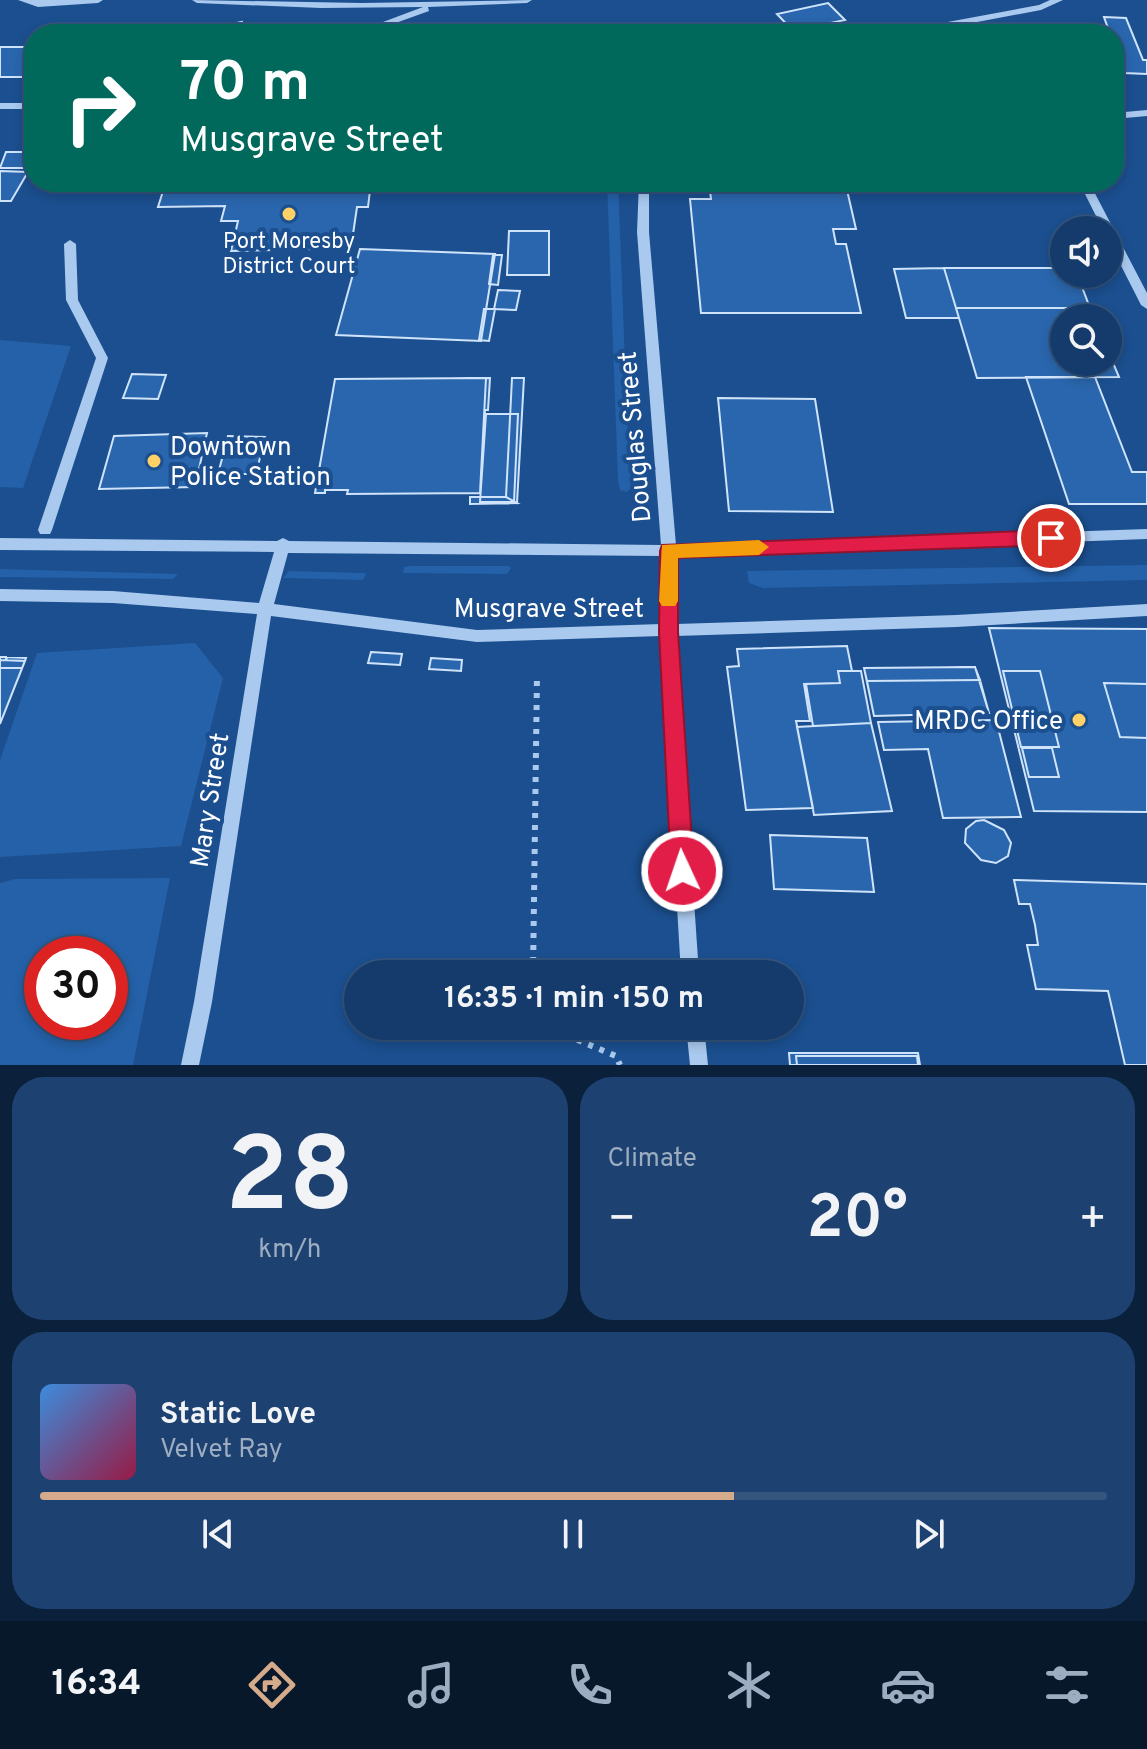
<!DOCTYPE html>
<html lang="en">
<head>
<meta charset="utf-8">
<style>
  :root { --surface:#143b6b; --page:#1d4271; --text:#f1f3f6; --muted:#9dadc1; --line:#33557e; --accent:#d6ab8b }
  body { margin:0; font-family:Overpass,sans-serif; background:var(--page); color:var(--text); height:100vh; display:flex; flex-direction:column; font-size:30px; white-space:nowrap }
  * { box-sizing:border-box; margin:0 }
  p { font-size:26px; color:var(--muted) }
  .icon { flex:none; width:44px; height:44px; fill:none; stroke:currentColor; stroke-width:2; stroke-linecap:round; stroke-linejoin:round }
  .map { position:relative; height:1065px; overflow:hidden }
  .drawer { display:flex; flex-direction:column; gap:12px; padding:12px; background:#0b203b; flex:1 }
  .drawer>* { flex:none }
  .banner { position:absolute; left:24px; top:24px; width:1100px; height:168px; border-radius:32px; box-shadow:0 4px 12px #0003,0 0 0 2px var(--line); background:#00695c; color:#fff; overflow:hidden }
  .controls { position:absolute; left:1050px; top:216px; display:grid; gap:16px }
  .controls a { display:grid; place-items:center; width:72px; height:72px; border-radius:50%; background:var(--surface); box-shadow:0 4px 12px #0003,0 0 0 2px var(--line); font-size:40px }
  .speed { position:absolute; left:24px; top:936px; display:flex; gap:16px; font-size:40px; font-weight:700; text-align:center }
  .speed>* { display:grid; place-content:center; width:104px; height:104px; border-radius:50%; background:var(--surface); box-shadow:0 4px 12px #0003,0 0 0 2px var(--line); line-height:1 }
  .speed .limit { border:12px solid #d22; background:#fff; color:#111 }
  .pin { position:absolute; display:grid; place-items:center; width:68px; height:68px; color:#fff; margin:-34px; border:4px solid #fff; border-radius:50%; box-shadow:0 2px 8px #0007 }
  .me { position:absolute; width:88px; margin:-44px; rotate:357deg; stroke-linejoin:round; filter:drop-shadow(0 0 6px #0008) }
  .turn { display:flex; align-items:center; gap:28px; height:168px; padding:0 24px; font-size:36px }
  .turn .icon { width:104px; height:104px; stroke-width:2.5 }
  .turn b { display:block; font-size:56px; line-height:68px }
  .big { font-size:60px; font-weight:700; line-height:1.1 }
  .drawer .widget { flex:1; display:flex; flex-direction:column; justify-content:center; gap:12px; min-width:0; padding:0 28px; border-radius:32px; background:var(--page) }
  .drawer .dial { align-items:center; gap:0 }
  .dial b { font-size:104px; line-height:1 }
  .song { display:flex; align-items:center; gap:24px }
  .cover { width:96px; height:96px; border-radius:12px; background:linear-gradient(135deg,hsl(210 70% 55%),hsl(340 70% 35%)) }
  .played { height:8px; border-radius:4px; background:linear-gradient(90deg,var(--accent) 65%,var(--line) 65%) }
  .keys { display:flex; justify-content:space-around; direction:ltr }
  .heat { display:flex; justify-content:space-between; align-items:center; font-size:44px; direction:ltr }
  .drawer .tiles { flex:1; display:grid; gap:12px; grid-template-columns:1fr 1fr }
  .widget:last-child { grid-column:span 2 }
  .trip { position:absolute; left:344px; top:960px; width:460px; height:80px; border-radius:40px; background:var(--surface); box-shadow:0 4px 12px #0003,0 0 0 2px var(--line); font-weight:700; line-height:80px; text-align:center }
  .dock { display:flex; height:128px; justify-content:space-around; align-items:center; background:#08182b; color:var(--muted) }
  .dock .icon { width:56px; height:56px }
  .dock .selected { color:var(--accent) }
  .dock b { font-size:36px; color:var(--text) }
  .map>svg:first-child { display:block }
</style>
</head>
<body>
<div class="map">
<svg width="1147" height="1065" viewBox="0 0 1147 1065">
  <rect width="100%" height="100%" fill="#1b4f8f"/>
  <path fill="#2461a8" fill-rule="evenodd" d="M 607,182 L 618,182 L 628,438 L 642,436 L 640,478 L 627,492 L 620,490 L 618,481 Z
    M 0,340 L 71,346 L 23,488 L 0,487 Z
    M 1147,565 L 1147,580 L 763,588 L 749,583 L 747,571 Z
    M 409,566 L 508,566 L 511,568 L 507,574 L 403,573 L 404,567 Z
    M 0,569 L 178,574 L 173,579 L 0,577 Z
    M 289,571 L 364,573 L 366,574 L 363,580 L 283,578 Z
    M 195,643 L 223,678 L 181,846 L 0,857 L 0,760 L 37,653 Z
    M 170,878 L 133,1065 L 0,1065 L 0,883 L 15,879 ZM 110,954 L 110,1022 L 42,1022 L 42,954 Z"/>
  <path fill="#2a66ad" stroke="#cfe3fa" stroke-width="2" d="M 828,3 L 845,20 L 793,31 L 777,14 Z
    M 1104,17 L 1126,18 L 1143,60 L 1147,60 L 1147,74 L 1124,73 L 1114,45 L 1114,34 L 1110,34 Z
    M 242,22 L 247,34 L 183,34 Z
    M 0,47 L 34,47 L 34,77 L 0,77 Z
    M 6,152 L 34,152 L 34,168 L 0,168 Z
    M 0,171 L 28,172 L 11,201 L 0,201 Z
    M 246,182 L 371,182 L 368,207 L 357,207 L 351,248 L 231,251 L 238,221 L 221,221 L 225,206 L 158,207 L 164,188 L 245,186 Z
    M 709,182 L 828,182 L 830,190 L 847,190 L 856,229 L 833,229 L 836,244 L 846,244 L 861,313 L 701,313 L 690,199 L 711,199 Z
    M 1001,182 L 1039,182 L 1042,191 L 1003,190 Z
    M 509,231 L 549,231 L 549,275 L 507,275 Z
    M 360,249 L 495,254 L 481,341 L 336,335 Z
    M 493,255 L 502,255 L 498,285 L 489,284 Z
    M 944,268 L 959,318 L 906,318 L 894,269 Z
    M 944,268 L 1064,268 L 1064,274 L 1077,274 L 1090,308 L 956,308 Z
    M 498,290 L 520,291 L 516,310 L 494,309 Z
    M 956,308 L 1090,308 L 1095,318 L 1064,318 L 1064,362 L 1108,362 L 1108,351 L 1119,377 L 977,378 Z
    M 484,309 L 495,309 L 489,341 L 479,340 Z
    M 132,374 L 166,375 L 158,399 L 123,398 Z
    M 1026,377 L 1095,377 L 1132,472 L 1147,472 L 1147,504 L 1069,504 Z
    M 486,378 L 480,493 L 347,494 L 348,490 L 325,490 L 325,493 L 315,493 L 335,379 Z
    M 490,378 L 488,410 L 485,410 L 480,493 L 347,494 L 348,490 L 325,490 L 325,493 L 315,493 L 335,379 Z
    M 512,378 L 524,378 L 517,503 L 506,497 Z
    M 718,398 L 815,399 L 833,512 L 729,511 Z
    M 486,414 L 518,414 L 514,502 L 480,502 Z
    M 207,433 L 195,487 L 99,489 L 114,436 Z
    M 228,436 L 265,437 L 256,474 L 218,474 Z
    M 470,497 L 506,497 L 517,503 L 470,504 Z
    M 989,628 L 1147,629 L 1147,812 L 1034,811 Z
    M 847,646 L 852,671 L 838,671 L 840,683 L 804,684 L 810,721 L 796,721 L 813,808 L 746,810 L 727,667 L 739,666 L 737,649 Z
    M 371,652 L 402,654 L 400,665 L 368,663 Z
    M 0,657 L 6,657 L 6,661 L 7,657 L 26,658 L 0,724 Z
    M 431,658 L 462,660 L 461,671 L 429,669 Z
    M 0,660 L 25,661 L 0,724 Z
    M 0,660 L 25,661 L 0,724 Z
    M 975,667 L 980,680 L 867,681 L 864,668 Z
    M 975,667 L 989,713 L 874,716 L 864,668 Z
    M 0,668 L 22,668 L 0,724 Z
    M 838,671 L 861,671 L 871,723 L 813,726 L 806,684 L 840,683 Z
    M 1003,671 L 1040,671 L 1059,747 L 1021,747 Z
    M 980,680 L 989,713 L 874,716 L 867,681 Z
    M 1104,683 L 1147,684 L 1147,738 L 1120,737 Z
    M 996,720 L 1021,817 L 943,818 L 928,749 L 884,750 L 878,722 Z
    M 871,723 L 892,811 L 814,815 L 797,727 Z
    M 1022,748 L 1052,748 L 1059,777 L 1029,777 Z
    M 984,820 L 1004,830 L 1011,843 L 1008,856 L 996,863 L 981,860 L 965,843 L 966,829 L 976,821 Z
    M 770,835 L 867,838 L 874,892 L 774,889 Z
    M 1014,880 L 1147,884 L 1147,1065 L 1125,1065 L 1108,991 L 1036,989 L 1027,945 L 1038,945 L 1035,925 L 1030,904 L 1019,904 Z
    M 789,1053 L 918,1053 L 920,1065 L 790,1065 Z
    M 796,1056 L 917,1056 L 918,1065 L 797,1065 Z
    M 796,1056 L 917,1056 L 918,1065 L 797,1065 Z"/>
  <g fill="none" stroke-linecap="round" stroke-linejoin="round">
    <path stroke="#a9c9ee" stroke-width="6" stroke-dasharray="5 7" stroke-linecap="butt" d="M 533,974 L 537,675
      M 544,1026 L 616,1056 L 620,1065"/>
    <path fill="#a9c9ee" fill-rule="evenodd" d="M 18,0 L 103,0 L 98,3 L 38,7 Z
      M 192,0 L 362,3 L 532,0 L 527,3 L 428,7 L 429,11 L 365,34 L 351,34 L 423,7 L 321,8 L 197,3 Z
      M 1050,0 L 1063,0 L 1041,10 L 914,34 L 894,34 L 899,31 L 1039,5 Z
      M 0,103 L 34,103 L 34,109 L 0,109 Z
      M 1147,110 L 1147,116 L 1114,119 L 1114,113 Z
      M 639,182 L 649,182 L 649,232 L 676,545 L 1147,529 L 1147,539 L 676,556 L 676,624 L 956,615 L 1147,604 L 1147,616 L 956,627 L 676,636 L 699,974 L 681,974 L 661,636 L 477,642 L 271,616 L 212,1002 L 199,1065 L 181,1065 L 194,1002 L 257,614 L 113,603 L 0,601 L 0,589 L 113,591 L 259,603 L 274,552 L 0,550 L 0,538 L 277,541 L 283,538 L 289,541 L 661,545 L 637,232 ZM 288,553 L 662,556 L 661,624 L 477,630 L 274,604 Z
      M 1079,182 L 1089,182 L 1147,293 L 1147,309 L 1141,305 L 1108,240 L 1108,230 L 1103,230 Z
      M 70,240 L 76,244 L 78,300 L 108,358 L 52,530 L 50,534 L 40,534 L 38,530 L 96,358 L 66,300 L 64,244 Z
      M 686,1026 L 704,1026 L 708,1065 L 690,1065 Z"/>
  </g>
  <path fill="#e11d48" stroke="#92132f" stroke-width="2" d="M 1051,530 L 1061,538 L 1051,545 L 678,558 L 678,632 L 694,871 L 690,879 L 682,882 L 675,879 L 671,871 L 659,632 L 660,551 L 662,545 Z"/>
  <path fill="#f59e0b" d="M 759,540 L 769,547 L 759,555 L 678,558 L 678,601 L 675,606 L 662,606 L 659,601 L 662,545 Z"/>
  <g fill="#ffd166" stroke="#1b4f8f" stroke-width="3">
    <circle cx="289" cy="214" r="8"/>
    <circle cx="154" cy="461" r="8"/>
    <circle cx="1079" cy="720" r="8"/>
  </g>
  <g text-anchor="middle" stroke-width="8" stroke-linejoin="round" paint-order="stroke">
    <g font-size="22" fill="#fff" stroke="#1b4f8f">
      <text x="289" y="248">Port Moresby<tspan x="289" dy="25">District Court</tspan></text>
    </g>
    <g font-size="26" fill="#fff" stroke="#1b4f8f">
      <text transform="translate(634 437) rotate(-95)" y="9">Douglas Street</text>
      <text x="549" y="617">Musgrave Street</text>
      <text transform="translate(209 800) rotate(-81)" y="9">Mary Street</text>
    </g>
    <g font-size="26" fill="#fff" stroke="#1b4f8f" text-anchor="start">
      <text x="170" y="455">Downtown<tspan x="170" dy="30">Police Station</tspan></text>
      <text x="1063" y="729" text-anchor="end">MRDC Office</text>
    </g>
  </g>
</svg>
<div class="controls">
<a><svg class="icon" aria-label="sound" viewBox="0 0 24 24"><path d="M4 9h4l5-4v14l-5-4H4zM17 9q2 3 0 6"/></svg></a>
<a><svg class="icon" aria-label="search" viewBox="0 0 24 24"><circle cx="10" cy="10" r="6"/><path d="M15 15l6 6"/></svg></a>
</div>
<div class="speed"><div class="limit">30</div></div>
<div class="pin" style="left:1051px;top:538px;background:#d93025"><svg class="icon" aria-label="arrive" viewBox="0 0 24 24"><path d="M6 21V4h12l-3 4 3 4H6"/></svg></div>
<svg class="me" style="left:682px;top:871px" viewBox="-20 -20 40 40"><circle r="17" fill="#e11d48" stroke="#fff" stroke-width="3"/><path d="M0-11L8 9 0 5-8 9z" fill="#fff"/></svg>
<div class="trip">16:35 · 1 min · 150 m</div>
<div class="banner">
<div class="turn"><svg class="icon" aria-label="right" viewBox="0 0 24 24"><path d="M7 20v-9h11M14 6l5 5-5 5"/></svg><div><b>70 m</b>Musgrave Street</div></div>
</div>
</div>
<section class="drawer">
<div class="tiles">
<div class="widget dial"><b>28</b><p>km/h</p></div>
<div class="widget"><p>Climate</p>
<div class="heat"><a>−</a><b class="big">20°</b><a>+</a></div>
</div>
<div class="widget">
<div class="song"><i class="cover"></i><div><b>Static Love</b><p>Velvet Ray</p></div></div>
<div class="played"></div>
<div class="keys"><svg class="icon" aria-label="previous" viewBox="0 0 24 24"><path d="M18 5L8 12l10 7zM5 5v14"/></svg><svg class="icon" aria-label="pause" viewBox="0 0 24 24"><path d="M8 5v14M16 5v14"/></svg><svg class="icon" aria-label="next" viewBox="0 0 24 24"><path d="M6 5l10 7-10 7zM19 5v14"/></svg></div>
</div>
</div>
</section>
<nav class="dock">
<b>16:34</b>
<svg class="icon selected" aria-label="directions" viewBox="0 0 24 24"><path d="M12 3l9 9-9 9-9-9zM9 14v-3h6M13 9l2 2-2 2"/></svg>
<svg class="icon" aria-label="music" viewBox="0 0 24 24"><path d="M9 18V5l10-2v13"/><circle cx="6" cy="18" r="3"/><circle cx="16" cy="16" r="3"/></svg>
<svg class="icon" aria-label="phone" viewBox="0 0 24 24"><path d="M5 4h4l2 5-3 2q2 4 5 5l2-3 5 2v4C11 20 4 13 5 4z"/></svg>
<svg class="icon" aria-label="climate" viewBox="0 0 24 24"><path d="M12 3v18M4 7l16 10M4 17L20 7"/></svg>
<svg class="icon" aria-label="car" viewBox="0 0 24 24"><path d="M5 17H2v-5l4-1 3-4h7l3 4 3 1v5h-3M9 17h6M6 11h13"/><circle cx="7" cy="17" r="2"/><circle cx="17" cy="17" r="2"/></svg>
<svg class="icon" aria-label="filters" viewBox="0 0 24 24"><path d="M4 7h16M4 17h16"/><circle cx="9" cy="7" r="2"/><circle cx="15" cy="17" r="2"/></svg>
</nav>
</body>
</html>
